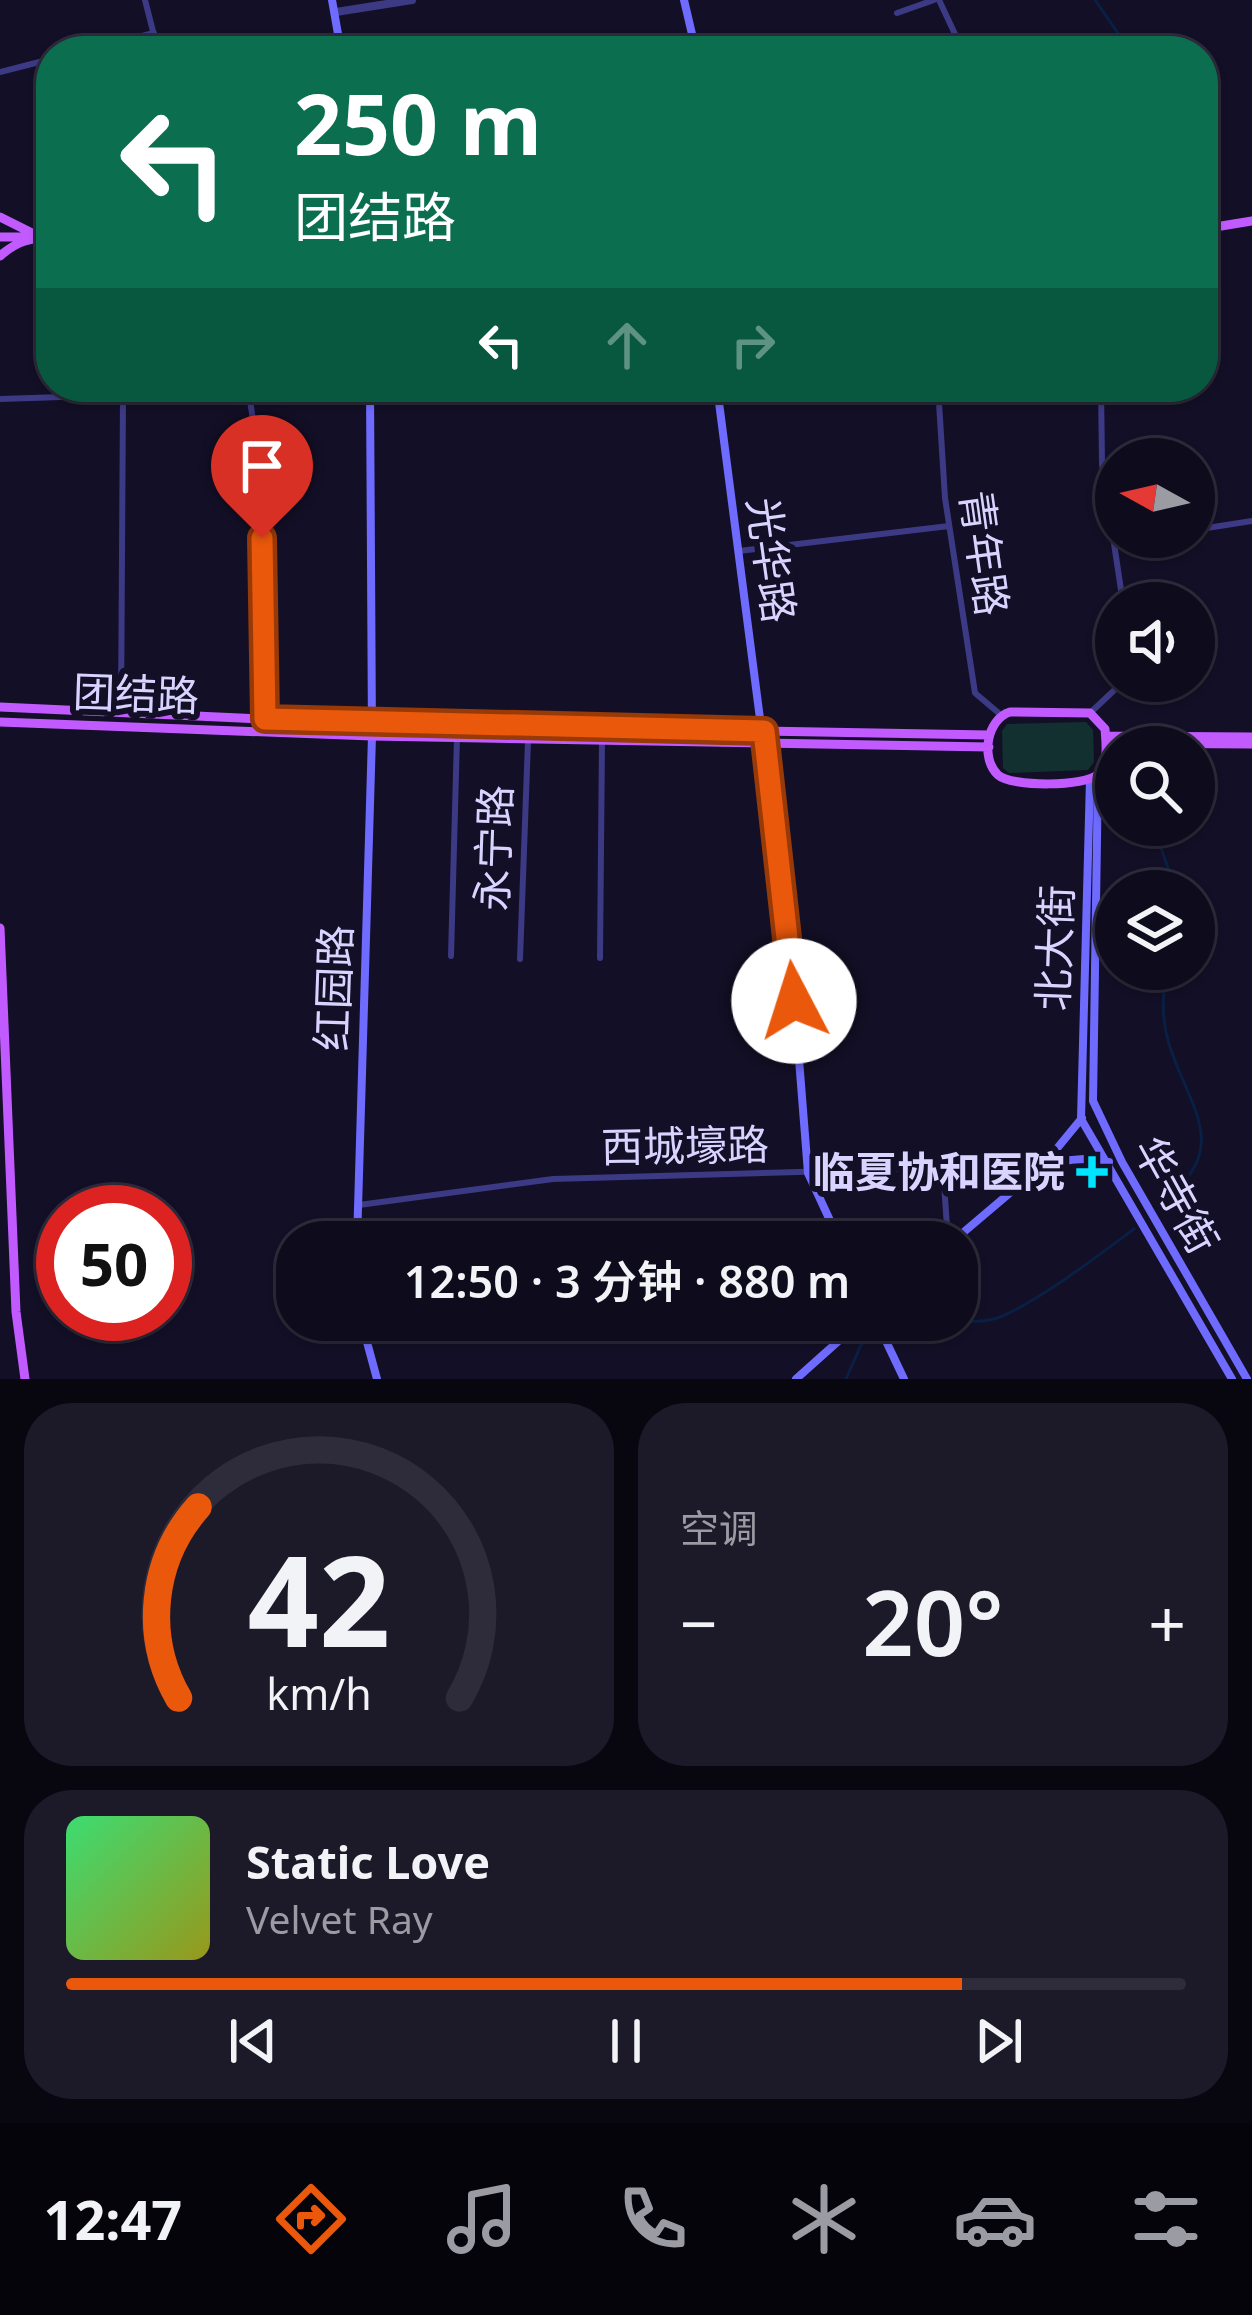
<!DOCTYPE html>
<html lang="zh">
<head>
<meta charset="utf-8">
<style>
  :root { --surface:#0e0b1c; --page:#1c1929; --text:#f1f3f6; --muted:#9b9ba3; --line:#2e2b3b; --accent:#ea580c }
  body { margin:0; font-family:"Noto Sans","Noto Sans SC",sans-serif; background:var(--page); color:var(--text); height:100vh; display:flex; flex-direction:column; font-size:45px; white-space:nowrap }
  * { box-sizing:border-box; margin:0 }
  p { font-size:39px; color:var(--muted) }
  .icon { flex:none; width:66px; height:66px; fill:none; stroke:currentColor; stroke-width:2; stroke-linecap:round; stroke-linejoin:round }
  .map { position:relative; height:1379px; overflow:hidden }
  .details { display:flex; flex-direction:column; gap:24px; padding:24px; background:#08060f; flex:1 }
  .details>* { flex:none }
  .top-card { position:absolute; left:36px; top:36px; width:1182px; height:366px; border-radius:48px; box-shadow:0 3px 9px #0004,0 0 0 3px var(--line); background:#0b6e4f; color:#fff; overflow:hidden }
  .needle { width:78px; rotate:278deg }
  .fabs { position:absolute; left:1095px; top:438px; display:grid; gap:24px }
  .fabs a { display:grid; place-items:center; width:120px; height:120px; border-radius:50%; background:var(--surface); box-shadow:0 3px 9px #0004,0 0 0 3px var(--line); font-size:60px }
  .speed { position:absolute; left:36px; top:1185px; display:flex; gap:24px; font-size:60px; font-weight:700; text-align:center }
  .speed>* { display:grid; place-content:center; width:156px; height:156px; border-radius:50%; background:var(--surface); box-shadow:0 3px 9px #0004,0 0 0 3px var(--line); line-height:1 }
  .speed .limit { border:18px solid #d22; background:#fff; color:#111 }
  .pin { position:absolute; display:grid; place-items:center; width:102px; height:102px; color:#fff; margin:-123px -51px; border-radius:50% 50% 50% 0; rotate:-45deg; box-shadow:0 0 12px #0007 }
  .pin .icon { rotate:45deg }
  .me { position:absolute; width:132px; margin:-66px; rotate:355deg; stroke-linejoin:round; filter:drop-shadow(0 0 9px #0008) }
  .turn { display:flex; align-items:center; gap:42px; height:252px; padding:0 60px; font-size:54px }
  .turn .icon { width:156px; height:156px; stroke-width:2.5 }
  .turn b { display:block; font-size:84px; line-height:102px }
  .lanes { display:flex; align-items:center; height:114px; padding:0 60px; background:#0003; justify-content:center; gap:60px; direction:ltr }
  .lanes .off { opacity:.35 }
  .big { font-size:90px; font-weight:600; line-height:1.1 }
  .details .card { flex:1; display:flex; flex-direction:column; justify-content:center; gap:18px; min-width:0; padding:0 42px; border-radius:48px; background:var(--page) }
  .details .dial { align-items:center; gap:0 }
  .dial svg { height:312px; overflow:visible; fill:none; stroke:var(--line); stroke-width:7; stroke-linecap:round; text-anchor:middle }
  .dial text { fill:var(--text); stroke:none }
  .song { display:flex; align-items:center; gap:36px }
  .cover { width:144px; height:144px; border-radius:18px; background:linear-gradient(135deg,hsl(140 70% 55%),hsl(60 70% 35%)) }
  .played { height:12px; border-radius:6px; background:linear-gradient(90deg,var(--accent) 80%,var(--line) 80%) }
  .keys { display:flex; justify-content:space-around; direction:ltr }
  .heat { display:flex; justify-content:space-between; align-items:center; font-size:66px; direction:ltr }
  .details .tiles { flex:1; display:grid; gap:24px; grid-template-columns:1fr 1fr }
  .card:last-child { grid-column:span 2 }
  .trip { position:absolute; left:276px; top:1221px; width:702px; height:120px; border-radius:48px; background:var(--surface); box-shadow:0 3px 9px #0004,0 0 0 3px var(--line); font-weight:600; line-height:120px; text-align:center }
  .menu { display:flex; height:192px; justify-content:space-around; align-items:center; background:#06040b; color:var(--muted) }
  .menu .icon { width:84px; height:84px }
  .menu .selected { color:var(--accent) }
  .menu b { font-size:54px; color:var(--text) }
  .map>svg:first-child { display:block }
</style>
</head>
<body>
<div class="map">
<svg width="1252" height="1379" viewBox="0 0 1252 1379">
  <rect width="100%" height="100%" fill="#130f26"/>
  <path fill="#12302f" d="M 1086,722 L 1093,730 L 1094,762 L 1088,770 L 1009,773 L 1003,768 L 1002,731 L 1007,724 Z"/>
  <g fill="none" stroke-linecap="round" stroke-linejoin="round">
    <path stroke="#0a1f44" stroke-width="3" d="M 1095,0 L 1120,36 L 1120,51
      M 1153,825 L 1176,891
      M 1162,1202 C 1234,1148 1189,1108 1169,1044 C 1161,1018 1162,995 1168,969
      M 934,1320 C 955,1320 979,1325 1000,1317 C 1039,1301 1099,1255 1134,1229
      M 889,1326 L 898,1320
      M 846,1379 L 861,1345 L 867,1340"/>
    <path stroke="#3d3a85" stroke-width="6" d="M 145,0 L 158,51
      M 939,0 L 963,51
      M 897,13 L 934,0
      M 83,51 L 154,33
      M 0,72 L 51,59
      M 248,387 L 259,460 L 264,732
      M 938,387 L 945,498 L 975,693 L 1001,715
      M 1101,387 L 1102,464 L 1123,603
      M 0,399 L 248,391
      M 1194,530 L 1252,521
      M 1115,541 L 1146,537
      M 739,551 L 949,526
      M 121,713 L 123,395
      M 1090,713 L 1124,681
      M 451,956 L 457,737
      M 600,958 L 602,740
      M 520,959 L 528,741
      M 359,1205 L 553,1179 L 943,1168 L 948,1242"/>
    <path stroke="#3d3a85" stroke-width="8" d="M 336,12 L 412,0"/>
    <path stroke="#6f6bff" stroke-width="8" d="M 332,0 L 341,51
      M 684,0 L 696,51
      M 717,387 L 791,958 L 808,1173 L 840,1242
      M 1098,774 L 1093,1101 L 1122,1162 L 1247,1379
      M 1090,779 L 1081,1119 L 1232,1379
      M 1047,1162 L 1084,1159 L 1109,1162
      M 357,1242 L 372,736 L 370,387
      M 952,1242 L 1045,1163 L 1082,1118
      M 361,1320 L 377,1379
      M 876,1320 L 904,1379
      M 796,1379 L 862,1320"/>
    <path stroke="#c25bff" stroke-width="9" d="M 0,217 L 34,234
      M 1203,229 L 1252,221
      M 0,237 L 28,237
      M 0,256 C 16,242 29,238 51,237
      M 0,707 L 372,724 L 989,735
      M 1010,712 L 1090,713 L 1105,729 C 1106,742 1109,763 1098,774 C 1086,787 1011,787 998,775 C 980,758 987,719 1010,712 Z
      M 0,722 L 372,736 L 989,747
      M 1106,736 L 1252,737
      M 1106,743 L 1252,744
      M 0,928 L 16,1312 L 25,1379"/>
  </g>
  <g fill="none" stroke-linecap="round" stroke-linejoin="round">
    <g stroke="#983908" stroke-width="30">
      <path id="route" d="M 262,538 L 265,719 L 764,731 L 794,1001"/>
    </g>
    <use href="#route" stroke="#ea580c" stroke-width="21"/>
  </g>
  <path fill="#00e5ff" stroke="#130f26" stroke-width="4.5" d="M1086 1154h12v12h12v12h-12v12h-12v-12h-12v-12h12z"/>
  <g text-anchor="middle" stroke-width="12" stroke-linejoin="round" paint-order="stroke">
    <g font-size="42" fill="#d9d4ff" stroke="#130f26">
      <text transform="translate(984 553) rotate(82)" y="15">青年路</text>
      <text transform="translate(771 560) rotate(82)" y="15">光华路</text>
      <text transform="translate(136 694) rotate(2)" y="15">团结路</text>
      <text transform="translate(494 848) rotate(-88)" y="15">永宁路</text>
      <text transform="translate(1055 948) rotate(-88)" y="15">北大街</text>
      <text transform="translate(334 988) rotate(-88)" y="15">红园路</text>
      <text transform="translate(685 1146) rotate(-1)" y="15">西城壕路</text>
      <text transform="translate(1176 1195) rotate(61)" y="15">华寺街</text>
    </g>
    <g font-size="42" font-weight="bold" fill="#d9d4ff" stroke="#130f26" text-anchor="end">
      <text x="1065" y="1187">临夏协和医院</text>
    </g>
  </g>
</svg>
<div class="fabs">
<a><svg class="needle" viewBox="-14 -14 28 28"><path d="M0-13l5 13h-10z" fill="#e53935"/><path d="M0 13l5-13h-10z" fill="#9b9ba3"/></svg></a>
<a><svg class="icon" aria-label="sound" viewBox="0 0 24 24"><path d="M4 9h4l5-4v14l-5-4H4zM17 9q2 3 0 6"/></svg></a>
<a><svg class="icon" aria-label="search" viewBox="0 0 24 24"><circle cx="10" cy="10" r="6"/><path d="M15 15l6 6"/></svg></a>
<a><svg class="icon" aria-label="layers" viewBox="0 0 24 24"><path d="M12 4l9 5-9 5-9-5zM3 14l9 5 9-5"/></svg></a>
</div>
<div class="speed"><div class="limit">50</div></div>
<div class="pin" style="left:262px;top:538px;background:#d93025"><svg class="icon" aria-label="arrive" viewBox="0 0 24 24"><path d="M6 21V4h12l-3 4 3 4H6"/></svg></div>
<svg class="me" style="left:794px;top:1001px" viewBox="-20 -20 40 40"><circle r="19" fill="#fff"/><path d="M0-13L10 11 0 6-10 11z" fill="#ea580c"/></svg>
<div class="trip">12:50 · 3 分钟 · 880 m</div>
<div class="top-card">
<div class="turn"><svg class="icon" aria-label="left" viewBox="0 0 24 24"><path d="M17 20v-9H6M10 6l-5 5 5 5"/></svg><div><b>250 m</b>团结路</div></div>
<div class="lanes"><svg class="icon" aria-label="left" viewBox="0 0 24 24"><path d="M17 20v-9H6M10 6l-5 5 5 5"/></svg><svg class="icon off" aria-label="ahead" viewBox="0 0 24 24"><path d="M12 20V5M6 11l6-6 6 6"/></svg><svg class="icon off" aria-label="right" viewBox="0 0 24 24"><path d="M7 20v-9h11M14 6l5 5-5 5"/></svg></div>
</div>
</div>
<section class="details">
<div class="tiles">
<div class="card dial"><svg viewBox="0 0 100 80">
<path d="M14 69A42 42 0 1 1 86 69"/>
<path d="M14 69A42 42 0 0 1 19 20" stroke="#ea580c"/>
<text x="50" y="56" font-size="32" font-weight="700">42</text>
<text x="50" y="72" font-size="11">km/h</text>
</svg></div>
<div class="card"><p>空调</p>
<div class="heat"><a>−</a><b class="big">20°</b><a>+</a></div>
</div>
<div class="card">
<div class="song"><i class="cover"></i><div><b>Static Love</b><p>Velvet Ray</p></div></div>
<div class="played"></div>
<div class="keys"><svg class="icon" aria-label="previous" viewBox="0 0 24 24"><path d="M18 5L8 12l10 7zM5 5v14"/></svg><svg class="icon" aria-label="pause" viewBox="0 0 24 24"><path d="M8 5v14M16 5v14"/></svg><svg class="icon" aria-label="next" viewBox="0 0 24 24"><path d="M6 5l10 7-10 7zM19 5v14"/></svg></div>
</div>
</div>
</section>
<nav class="menu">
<b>12:47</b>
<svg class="icon selected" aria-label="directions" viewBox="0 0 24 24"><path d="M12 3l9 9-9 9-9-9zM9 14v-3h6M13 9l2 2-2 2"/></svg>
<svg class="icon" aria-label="music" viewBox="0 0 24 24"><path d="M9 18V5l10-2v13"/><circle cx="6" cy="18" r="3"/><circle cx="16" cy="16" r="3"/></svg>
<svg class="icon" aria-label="phone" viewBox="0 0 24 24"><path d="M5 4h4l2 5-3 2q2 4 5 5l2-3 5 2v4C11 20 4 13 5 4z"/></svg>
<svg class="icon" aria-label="climate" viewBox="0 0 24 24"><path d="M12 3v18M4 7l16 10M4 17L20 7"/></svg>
<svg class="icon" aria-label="car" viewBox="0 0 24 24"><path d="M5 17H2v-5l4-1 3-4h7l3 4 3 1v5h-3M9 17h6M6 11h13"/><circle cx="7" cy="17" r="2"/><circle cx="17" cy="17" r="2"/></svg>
<svg class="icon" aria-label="filters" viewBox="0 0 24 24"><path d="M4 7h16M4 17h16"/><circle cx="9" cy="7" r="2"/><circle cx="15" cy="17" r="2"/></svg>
</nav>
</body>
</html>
